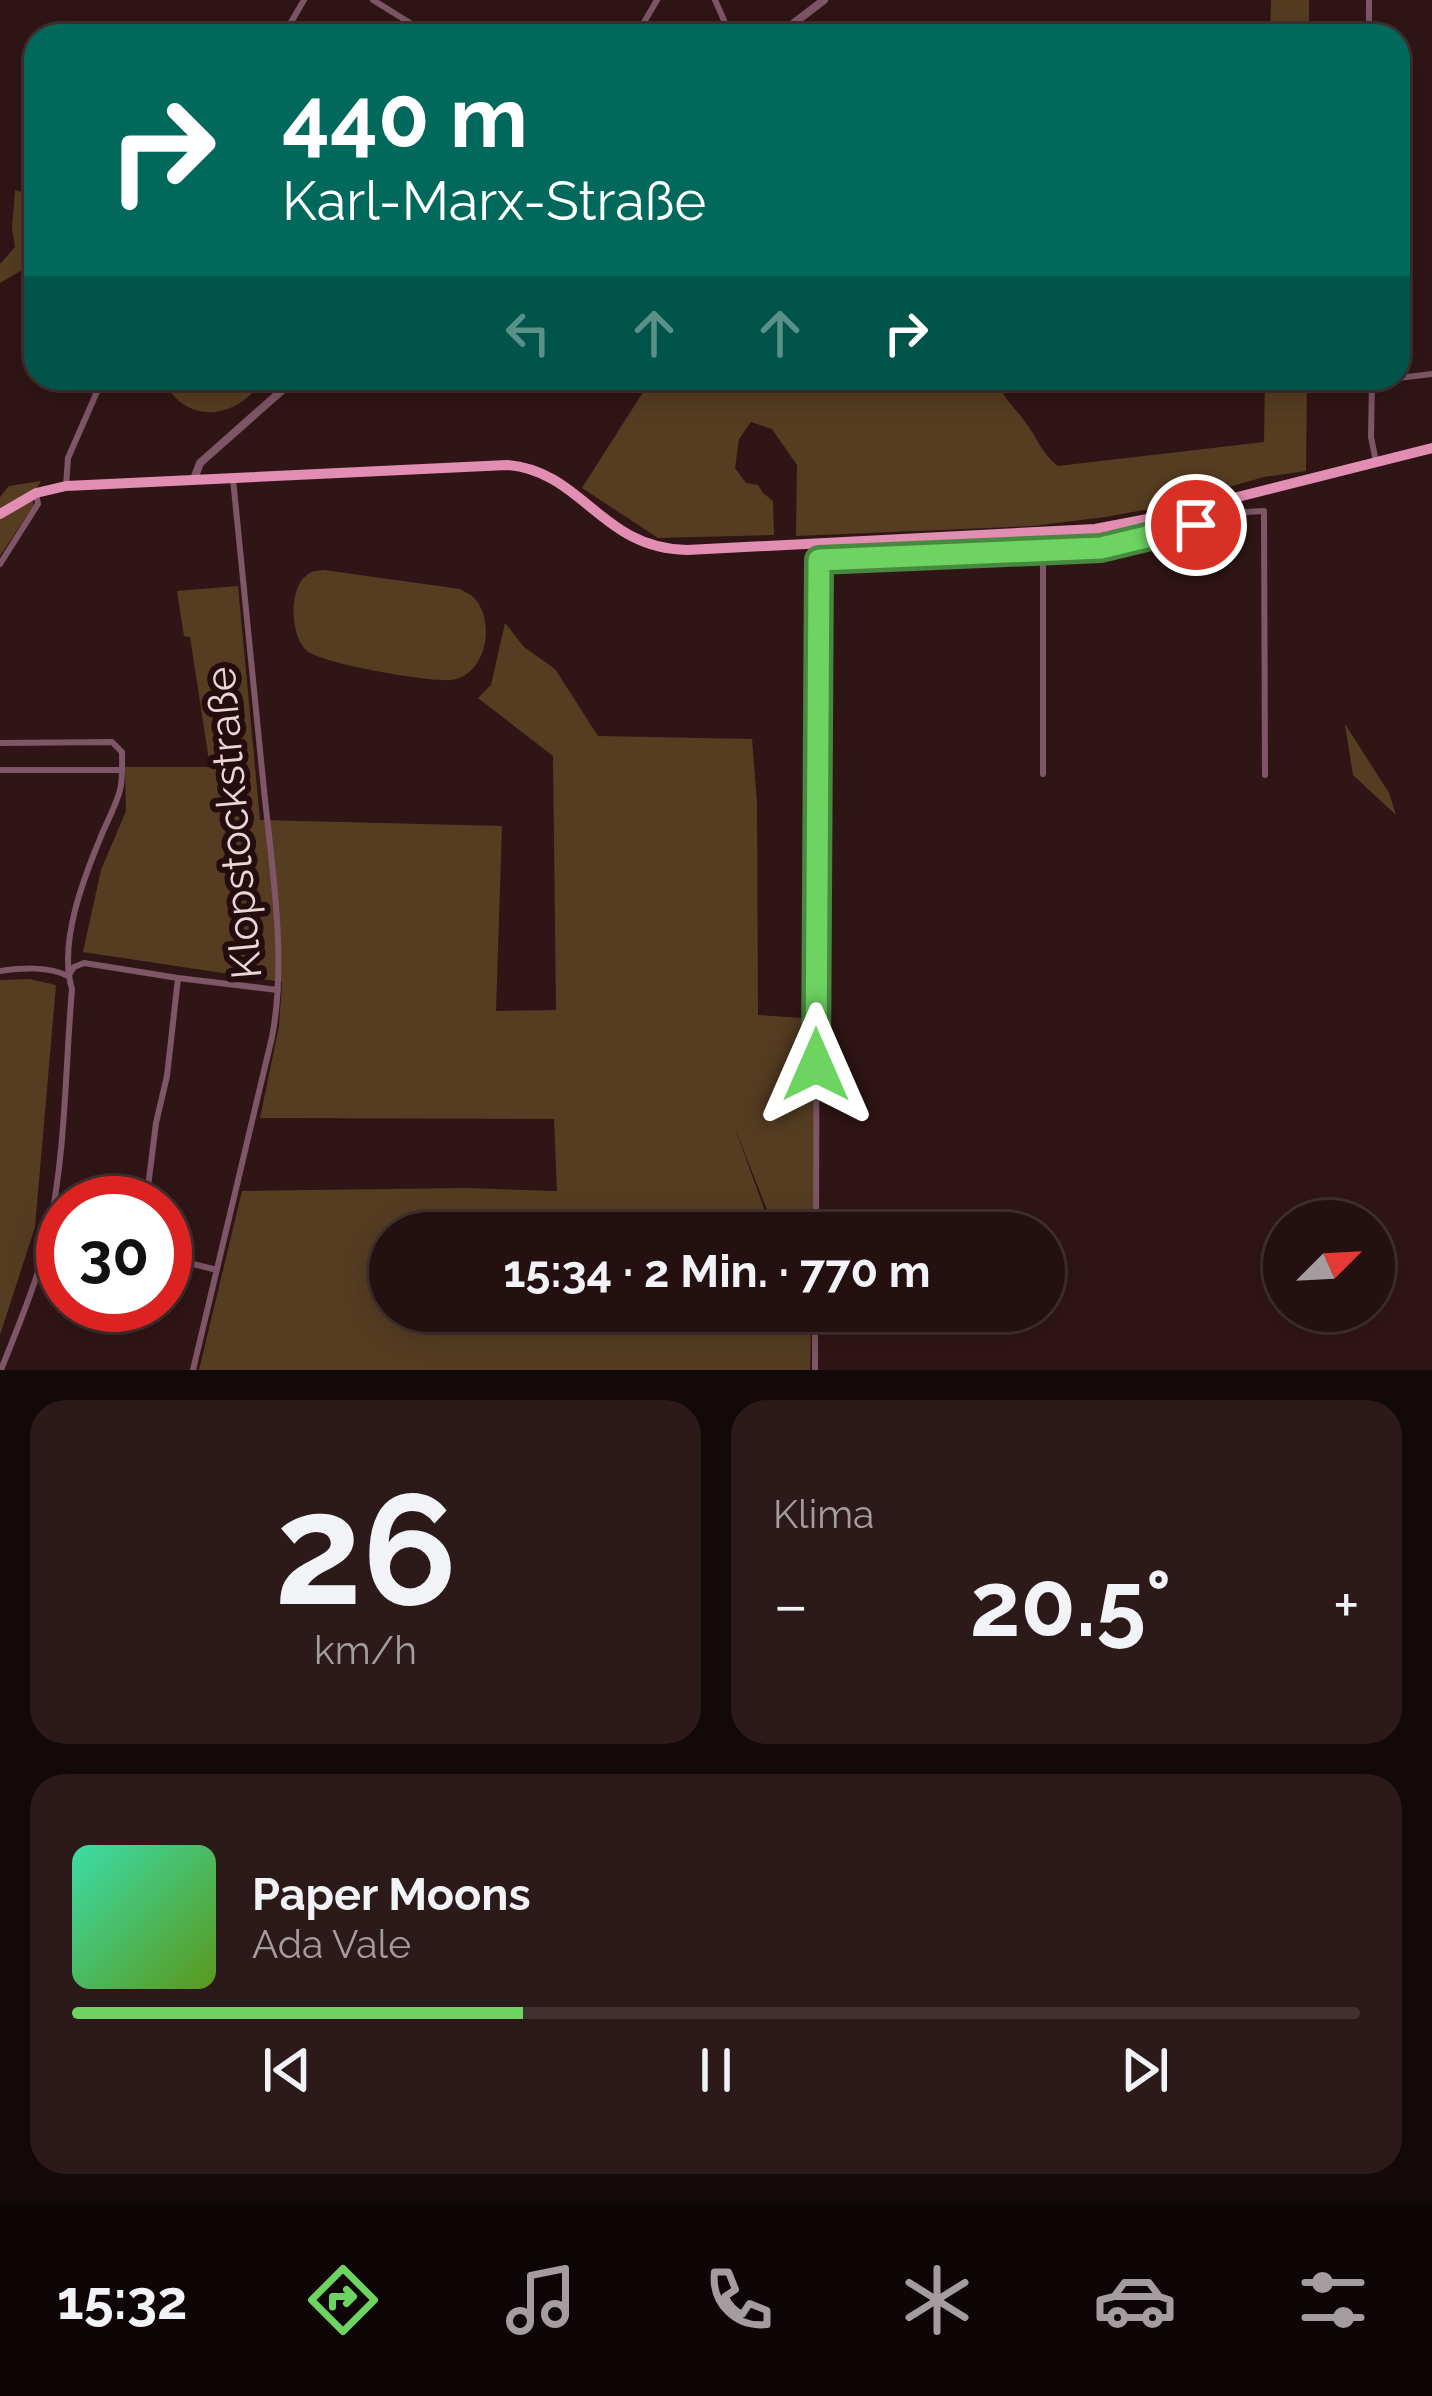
<!DOCTYPE html>
<html lang="de">
<head>
<meta charset="utf-8">
<style>
  :root { --surface:#241010; --page:#2c1919; --text:#f1f3f6; --muted:#a39d9f; --line:#413030; --accent:#6dd361 }
  body { margin:0; font-family:Raleway,sans-serif; background:var(--page); color:var(--text); height:100vh; display:flex; flex-direction:column; font-size:45px; white-space:nowrap }
  * { box-sizing:border-box; margin:0 }
  p { font-size:39px; color:var(--muted) }
  .icon { flex:none; width:66px; height:66px; fill:none; stroke:currentColor; stroke-width:2; stroke-linecap:round; stroke-linejoin:round }
  .map { position:relative; height:1370px; overflow:hidden }
  .sheet { display:flex; flex-direction:column; gap:30px; padding:30px; background:#140909; flex:1 }
  .sheet>* { flex:none }
  .guide { position:absolute; left:24px; top:24px; width:1386px; height:366px; border-radius:36px; box-shadow:0 6px 30px #0003,0 0 0 3px var(--line); background:#00695c; color:#fff; overflow:hidden }
  .needle { width:78px; rotate:66deg }
  .buttons { position:absolute; left:1263px; top:1200px; display:grid; gap:24px }
  .buttons a { display:grid; place-items:center; width:132px; height:132px; border-radius:50%; background:var(--surface); box-shadow:0 6px 30px #0003,0 0 0 3px var(--line); font-size:60px }
  .speed { position:absolute; left:36px; top:1176px; display:flex; gap:24px; font-size:60px; font-weight:700; text-align:center }
  .speed>* { display:grid; place-content:center; width:156px; height:156px; border-radius:50%; background:var(--surface); box-shadow:0 6px 30px #0003,0 0 0 3px var(--line); line-height:1 }
  .speed .limit { border:18px solid #d22; background:#fff; color:#111 }
  .pin { position:absolute; display:grid; place-items:center; width:102px; height:102px; color:#fff; margin:-51px; border:6px solid #fff; border-radius:50%; box-shadow:0 3px 12px #0007 }
  .me { position:absolute; width:132px; margin:-66px; rotate:0deg; stroke-linejoin:round; filter:drop-shadow(0 0 9px #0008) }
  .turn { display:flex; align-items:center; gap:42px; height:252px; padding:0 60px; font-size:54px }
  .turn .icon { width:156px; height:156px; stroke-width:2.5 }
  .turn b { display:block; font-size:84px; line-height:102px }
  .lanes { display:flex; align-items:center; height:114px; padding:0 60px; background:#0003; justify-content:center; gap:60px; direction:ltr }
  .lanes .off { opacity:.35 }
  .big { font-size:90px; font-weight:700; line-height:1.1 }
  .sheet .card { flex:1; display:flex; flex-direction:column; justify-content:center; gap:18px; min-width:0; padding:0 42px; border-radius:36px; background:var(--page) }
  .sheet .dial { align-items:center; gap:0 }
  .dial b { font-size:156px; line-height:1 }
  .song { display:flex; align-items:center; gap:36px }
  .cover { width:144px; height:144px; border-radius:18px; background:linear-gradient(135deg,hsl(160 70% 55%),hsl(90 70% 35%)) }
  .played { height:12px; border-radius:6px; background:linear-gradient(90deg,var(--accent) 35%,var(--line) 35%) }
  .keys { display:flex; justify-content:space-around; direction:ltr }
  .heat { display:flex; justify-content:space-between; align-items:center; font-size:66px; direction:ltr }
  .sheet .tiles { flex:1; display:grid; gap:30px; grid-template-columns:1fr 1fr }
  .card:last-child { grid-column:span 2 }
  .trip { position:absolute; left:369px; top:1212px; width:696px; height:120px; border-radius:60px; background:var(--surface); box-shadow:0 6px 30px #0003,0 0 0 3px var(--line); font-weight:700; line-height:120px; text-align:center }
  .tab-bar { display:flex; height:192px; justify-content:space-around; align-items:center; background:#0e0606; color:var(--muted) }
  .tab-bar .icon { width:84px; height:84px }
  .tab-bar .on { color:var(--accent) }
  .tab-bar b { font-size:54px; color:var(--text) }
  .map>svg:first-child { display:block }
</style>
</head>
<body>
<div class="map">
<svg width="1432" height="1370" viewBox="0 0 1432 1370">
  <rect width="100%" height="100%" fill="#301516"/>
  <path fill="#563d22" d="M 1271,0 L 1309,0 L 1309,36 L 1270,36 Z
    M 15,190 L 36,196 L 36,262 L 0,283 L 0,264 L 15,247 L 12,229 Z
    M 162,378 L 264,378 C 238,420 185,427 162,378 Z
    M 652,378 L 997,378 C 1000,396 1013,405 1023,419 C 1036,435 1041,453 1058,466 L 1264,442 L 1265,378 L 1307,378 L 1306,471 L 1264,477 L 1155,508 L 1105,517 L 1033,526 L 796,536 L 797,465 L 772,429 L 751,422 L 739,439 L 735,468 L 746,483 L 758,485 L 763,493 L 773,501 L 774,535 L 658,538 L 582,488 Z
    M 41,481 L 31,497 L 34,505 L 0,556 L 0,497 L 9,486 Z
    M 324,570 L 460,589 C 465,592 472,595 475,599 C 496,623 486,676 451,680 C 428,682 324,664 307,651 C 290,637 288,588 307,575 C 312,570 318,571 324,570 Z
    M 238,586 L 260,820 L 502,826 L 496,1011 L 556,1010 L 553,756 L 478,698 L 491,685 L 505,623 L 524,647 L 555,669 L 598,736 L 752,739 L 757,804 L 758,1015 L 816,1019 L 816,1233 L 776,1233 L 733,1123 L 773,1233 L 390,1233 L 390,1311 L 802,1311 L 811,1334 L 810,1370 L 199,1370 L 242,1191 L 466,1188 L 557,1191 L 554,1119 L 260,1118 L 279,1026 L 282,982 L 83,952 L 101,870 L 126,811 L 125,767 L 210,767 L 190,637 L 184,636 L 177,591 Z
    M 1345,724 L 1389,793 L 1396,815 L 1353,775 Z
    M 29,979 L 56,985 L 35,1227 L 0,1335 L 0,980 Z"/>
  <g fill="none" stroke-linecap="round" stroke-linejoin="round">
    <path stroke="#7e5667" stroke-width="6" d="M 373,0 L 431,36
      M 715,0 L 731,36
      M 283,36 L 304,0
      M 636,36 L 657,0
      M 715,36 L 728,29
      M 1369,36 L 1369,0
      M 1372,378 L 1371,437 L 1376,462
      M 1398,378 L 1432,374
      M 1372,381 L 1395,378
      M 66,486 L 68,458 L 103,378
      M 1223,518 L 1246,512 L 1264,511 L 1265,775
      M 1043,553 L 1043,774
      M 819,560 L 1101,548 L 1223,518 L 1219,504
      M 0,564 L 38,504 L 36,493
      M 0,743 L 112,742 L 122,752 C 122,764 123,778 120,790 C 116,805 108,820 102,834 C 84,877 58,943 72,989 C 65,1070 66,1150 49,1230 C 39,1278 19,1324 1,1370
      M 0,770 L 122,770
      M 0,971 C 22,968 48,966 68,976 L 74,967 L 84,963 L 178,978 L 278,990
      M 146,1203 L 156,1123 L 167,1076 L 178,978
      M 49,1229 L 63,1231
      M 816,1233 L 818,544
      M 165,1257 L 217,1270
      M 193,1370 L 272,1037 C 287,959 272,868 264,790 C 253,687 243,583 233,479
      M 815,1370 L 815,1311"/>
    <path stroke="#7e5667" stroke-width="8" d="M 777,36 L 824,0
      M 194,479 L 200,463 L 296,378"/>
    <path stroke="#e18eb2" stroke-width="10" d="M 0,514 L 36,493 L 66,486 L 507,465 C 583,471 601,549 687,550 L 1095,529 L 1158,517 L 1432,448"/>
  </g>
  <g fill="none" stroke-linecap="round" stroke-linejoin="round">
    <g stroke="#47893f" stroke-width="30">
      <path id="route" d="M 816,1065 L 819,560 L 1101,548 L 1196,525"/>
    </g>
    <use href="#route" stroke="#6dd361" stroke-width="21"/>
  </g>
  <g text-anchor="middle" stroke-width="12" stroke-linejoin="round" paint-order="stroke">
    <g font-size="42" fill="#ead6d6" stroke="#250c0e">
      <text transform="translate(233 823) rotate(-95)" y="15">Klopstockstraße</text>
    </g>
  </g>
</svg>
<div class="buttons">
<a><svg class="needle" viewBox="-14 -14 28 28"><path d="M0-13l5 13h-10z" fill="#e53935"/><path d="M0 13l5-13h-10z" fill="#a39d9f"/></svg></a>
</div>
<div class="speed"><div class="limit">30</div></div>
<div class="pin" style="left:1196px;top:525px;background:#d93025"><svg class="icon" aria-label="arrive" viewBox="0 0 24 24"><path d="M6 21V4h12l-3 4 3 4H6"/></svg></div>
<svg class="me" style="left:816px;top:1065px" viewBox="-20 -20 40 40"><path d="M0-17L14 15 0 8-14 15z" fill="#6dd361" stroke="#fff" stroke-width="4"/></svg>
<div class="trip">15:34 · 2 Min. · 770 m</div>
<div class="guide">
<div class="turn"><svg class="icon" aria-label="right" viewBox="0 0 24 24"><path d="M7 20v-9h11M14 6l5 5-5 5"/></svg><div><b>440 m</b>Karl-Marx-Straße</div></div>
<div class="lanes"><svg class="icon off" aria-label="left" viewBox="0 0 24 24"><path d="M17 20v-9H6M10 6l-5 5 5 5"/></svg><svg class="icon off" aria-label="ahead" viewBox="0 0 24 24"><path d="M12 20V5M6 11l6-6 6 6"/></svg><svg class="icon off" aria-label="ahead" viewBox="0 0 24 24"><path d="M12 20V5M6 11l6-6 6 6"/></svg><svg class="icon" aria-label="right" viewBox="0 0 24 24"><path d="M7 20v-9h11M14 6l5 5-5 5"/></svg></div>
</div>
</div>
<section class="sheet">
<div class="tiles">
<div class="card dial"><b>26</b><p>km/h</p></div>
<div class="card"><p>Klima</p>
<div class="heat"><a>−</a><b class="big">20.5°</b><a>+</a></div>
</div>
<div class="card">
<div class="song"><i class="cover"></i><div><b>Paper Moons</b><p>Ada Vale</p></div></div>
<div class="played"></div>
<div class="keys"><svg class="icon" aria-label="previous" viewBox="0 0 24 24"><path d="M18 5L8 12l10 7zM5 5v14"/></svg><svg class="icon" aria-label="pause" viewBox="0 0 24 24"><path d="M8 5v14M16 5v14"/></svg><svg class="icon" aria-label="next" viewBox="0 0 24 24"><path d="M6 5l10 7-10 7zM19 5v14"/></svg></div>
</div>
</div>
</section>
<nav class="tab-bar">
<b>15:32</b>
<svg class="icon on" aria-label="directions" viewBox="0 0 24 24"><path d="M12 3l9 9-9 9-9-9zM9 14v-3h6M13 9l2 2-2 2"/></svg>
<svg class="icon" aria-label="music" viewBox="0 0 24 24"><path d="M9 18V5l10-2v13"/><circle cx="6" cy="18" r="3"/><circle cx="16" cy="16" r="3"/></svg>
<svg class="icon" aria-label="phone" viewBox="0 0 24 24"><path d="M5 4h4l2 5-3 2q2 4 5 5l2-3 5 2v4C11 20 4 13 5 4z"/></svg>
<svg class="icon" aria-label="climate" viewBox="0 0 24 24"><path d="M12 3v18M4 7l16 10M4 17L20 7"/></svg>
<svg class="icon" aria-label="car" viewBox="0 0 24 24"><path d="M5 17H2v-5l4-1 3-4h7l3 4 3 1v5h-3M9 17h6M6 11h13"/><circle cx="7" cy="17" r="2"/><circle cx="17" cy="17" r="2"/></svg>
<svg class="icon" aria-label="filters" viewBox="0 0 24 24"><path d="M4 7h16M4 17h16"/><circle cx="9" cy="7" r="2"/><circle cx="15" cy="17" r="2"/></svg>
</nav>
</body>
</html>
